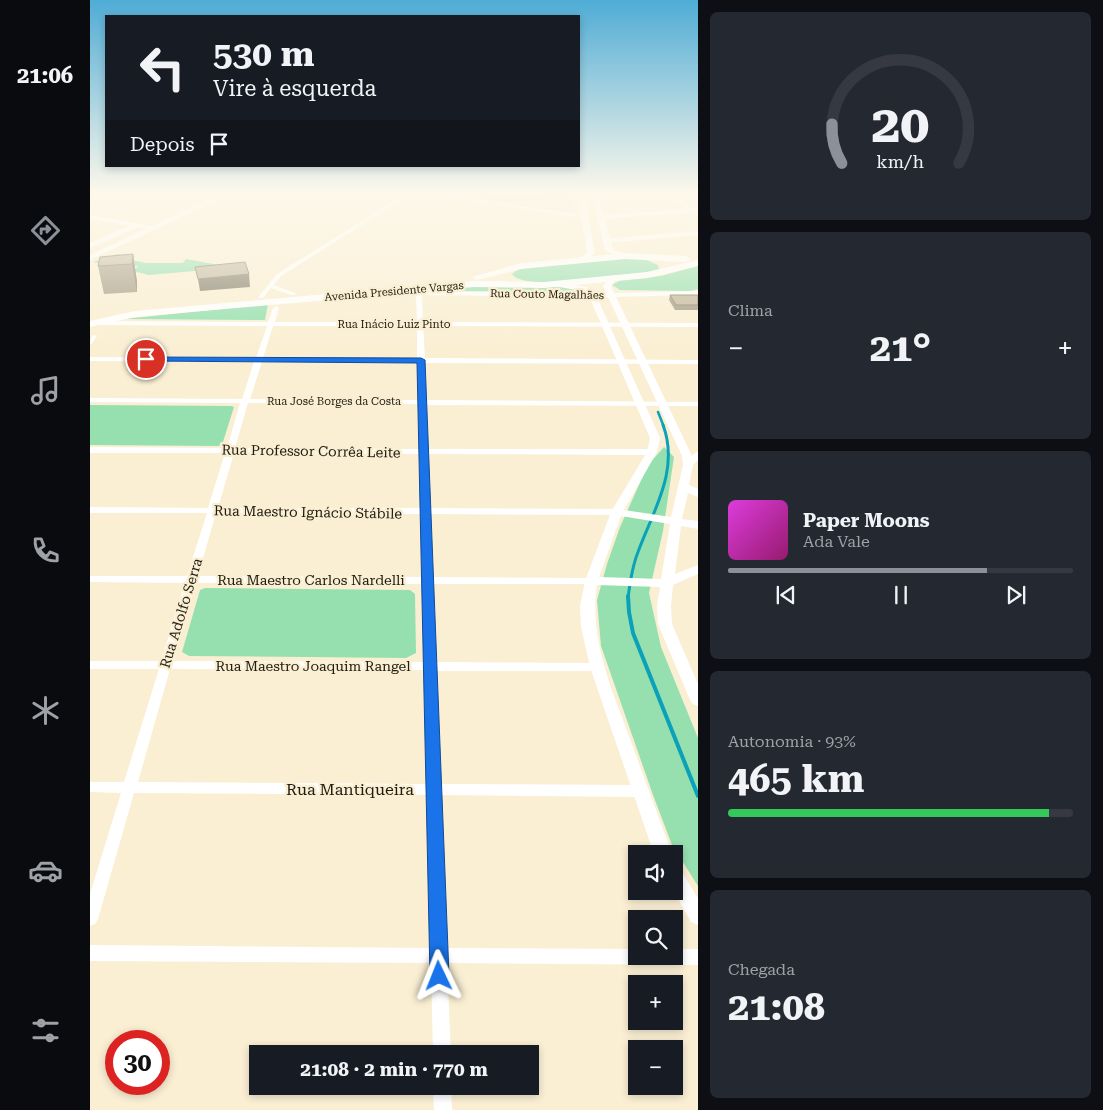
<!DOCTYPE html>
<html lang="pt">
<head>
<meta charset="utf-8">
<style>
  :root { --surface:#171b24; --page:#242831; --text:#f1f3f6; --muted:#9ea1a6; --line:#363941; --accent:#8c9099 }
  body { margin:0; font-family:"Roboto Serif",serif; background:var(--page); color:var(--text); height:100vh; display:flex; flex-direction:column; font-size:19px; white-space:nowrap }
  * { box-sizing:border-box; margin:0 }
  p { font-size:16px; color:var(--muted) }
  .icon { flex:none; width:28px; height:28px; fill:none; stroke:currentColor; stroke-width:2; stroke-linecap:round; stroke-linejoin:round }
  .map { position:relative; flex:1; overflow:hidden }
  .side { display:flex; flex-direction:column; gap:12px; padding:12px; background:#0d0f14; width:405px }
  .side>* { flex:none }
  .banner { position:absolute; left:15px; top:15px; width:475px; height:152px; border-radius:0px; box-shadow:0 2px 8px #0003; background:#171b24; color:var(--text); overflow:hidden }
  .controls { position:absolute; left:538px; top:845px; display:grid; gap:10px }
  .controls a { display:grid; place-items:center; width:55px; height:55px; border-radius:0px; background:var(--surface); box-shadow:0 2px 8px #0003; font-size:25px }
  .speed { position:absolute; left:15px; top:1030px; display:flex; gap:10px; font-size:25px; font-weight:700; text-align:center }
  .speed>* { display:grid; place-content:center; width:65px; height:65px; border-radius:50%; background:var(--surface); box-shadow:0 2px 8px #0003; line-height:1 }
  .speed .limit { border:8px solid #d22; background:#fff; color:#111 }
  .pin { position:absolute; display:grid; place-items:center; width:42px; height:42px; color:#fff; margin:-21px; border:2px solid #fff; border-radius:50%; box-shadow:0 1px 5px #0007 }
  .me { position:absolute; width:55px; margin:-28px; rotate:358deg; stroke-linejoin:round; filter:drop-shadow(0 0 4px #0008) }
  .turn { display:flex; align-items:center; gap:18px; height:105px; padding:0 25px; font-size:22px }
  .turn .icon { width:65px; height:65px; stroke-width:2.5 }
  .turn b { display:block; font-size:35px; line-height:42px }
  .then { display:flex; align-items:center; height:48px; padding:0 25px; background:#0003; gap:10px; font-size:19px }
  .big { font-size:38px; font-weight:700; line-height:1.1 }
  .side .widget { flex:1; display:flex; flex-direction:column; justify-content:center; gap:8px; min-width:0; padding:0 18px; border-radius:8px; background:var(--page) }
  .side .dial { align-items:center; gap:0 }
  .dial svg { height:130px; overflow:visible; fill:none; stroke:var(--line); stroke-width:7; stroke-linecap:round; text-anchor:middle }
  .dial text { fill:var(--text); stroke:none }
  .song { display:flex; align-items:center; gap:15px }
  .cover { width:60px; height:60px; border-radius:8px; background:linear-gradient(135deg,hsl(300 70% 55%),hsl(320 70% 35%)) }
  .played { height:5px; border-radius:2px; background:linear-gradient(90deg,var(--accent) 75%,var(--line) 75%) }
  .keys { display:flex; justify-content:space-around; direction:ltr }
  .heat { display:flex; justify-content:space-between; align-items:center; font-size:28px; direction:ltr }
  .charge { height:8px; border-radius:4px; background:linear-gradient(90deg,#34c759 93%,var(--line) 0) }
  .trip { position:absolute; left:159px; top:1045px; width:290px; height:50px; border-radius:0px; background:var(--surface); box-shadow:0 2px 8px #0003; font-weight:700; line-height:50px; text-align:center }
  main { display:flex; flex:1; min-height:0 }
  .tabs { display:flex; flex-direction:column; width:90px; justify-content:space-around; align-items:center; background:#090b0e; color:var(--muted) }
  .tabs .icon { width:35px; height:35px }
  .tabs .selected { color:var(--accent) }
  .tabs b { font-size:22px; color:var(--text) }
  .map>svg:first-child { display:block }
</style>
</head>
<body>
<main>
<nav class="tabs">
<b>21:06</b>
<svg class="icon selected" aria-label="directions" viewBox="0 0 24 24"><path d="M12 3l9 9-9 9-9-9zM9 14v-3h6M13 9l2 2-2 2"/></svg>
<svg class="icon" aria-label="music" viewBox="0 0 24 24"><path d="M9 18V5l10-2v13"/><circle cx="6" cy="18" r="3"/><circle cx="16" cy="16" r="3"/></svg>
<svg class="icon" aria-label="phone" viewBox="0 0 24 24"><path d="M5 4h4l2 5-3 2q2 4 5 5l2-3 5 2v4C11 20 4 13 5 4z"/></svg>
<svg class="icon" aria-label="climate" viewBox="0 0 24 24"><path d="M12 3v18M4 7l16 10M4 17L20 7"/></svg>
<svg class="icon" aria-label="car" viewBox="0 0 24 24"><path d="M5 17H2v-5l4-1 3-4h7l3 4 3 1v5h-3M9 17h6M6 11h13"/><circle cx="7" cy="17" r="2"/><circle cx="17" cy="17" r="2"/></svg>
<svg class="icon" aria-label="filters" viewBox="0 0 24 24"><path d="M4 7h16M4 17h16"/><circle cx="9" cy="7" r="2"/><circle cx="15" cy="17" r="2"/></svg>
</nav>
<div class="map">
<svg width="608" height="1110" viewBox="0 0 608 1110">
  <rect width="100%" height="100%" fill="#faefd3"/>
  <path fill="#f3e2d1" d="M 354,194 L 482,194 L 484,211 L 477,212 Z"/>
  <path fill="#96e0b0" d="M 389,194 L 456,194 C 438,205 408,202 389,194 Z
    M 27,254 L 46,256 L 37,259 L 56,263 L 93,263 L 96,259 L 134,266 L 157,263 L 150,267 L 59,275 L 43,271 L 48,266 C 32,263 20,266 3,262 Z
    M 538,257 L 554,259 L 568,265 L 569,269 L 566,271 C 542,274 434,293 422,274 L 430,268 Z
    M 608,266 L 608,289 L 600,291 L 530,290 L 522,285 L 531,280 L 571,276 Z
    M 394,285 L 474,287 L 494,292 L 324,291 Z
    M 178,304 L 175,320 L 34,319 Z
    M 0,405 L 141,406 L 144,407 L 132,445 L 128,446 L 0,445 Z
    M 574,447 L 584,457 L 573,531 L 559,593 L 571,647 L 608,738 L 608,886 L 582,845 L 563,795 L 511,646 L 507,600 L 517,564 L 530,527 L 558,465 Z
    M 115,588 L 320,590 L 325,594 L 326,653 L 316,658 L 99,656 L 92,652 L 110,590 Z"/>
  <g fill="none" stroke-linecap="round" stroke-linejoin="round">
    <path stroke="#0aa1b9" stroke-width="2.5" d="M 568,412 L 574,427"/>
    <path stroke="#0aa1b9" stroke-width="3" d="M 538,598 C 540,582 542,567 548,552 C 563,511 590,470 573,425"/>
    <path stroke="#0aa1b9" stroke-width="4" d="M 538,596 L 539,612 L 543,633 L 608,796"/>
    <path fill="#fff" fill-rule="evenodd" d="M 315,194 L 321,194 L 191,276 L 184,285 L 205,293 L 205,295 L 201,295 L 181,288 L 173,298 L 169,298 L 169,296 L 187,274 Z
      M 336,194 L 350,194 L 496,216 L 493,218 Z
      M 534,194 L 557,194 L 506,199 L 504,198 Z
      M 575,194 L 581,194 L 604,209 L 608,208 L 608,212 L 510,219 L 507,217 L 510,215 L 598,209 Z
      M 0,215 L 63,226 L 66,228 L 63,230 L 0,219 Z
      M 608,231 L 608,235 L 515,243 L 512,241 L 515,239 Z
      M 329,291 L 521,293 L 608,291 L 608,295 L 521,297 L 332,295 L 333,322 L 608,323 L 608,327 L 333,326 L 335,358 L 608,360 L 608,364 L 335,363 L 336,400 L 608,402 L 608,406 L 336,405 L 338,449 L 562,449 L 566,452 L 562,455 L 338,454 L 340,508 L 527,509 L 532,512 L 527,515 L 340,514 L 343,577 L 501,578 L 506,581 L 501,584 L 343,584 L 346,662 L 507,663 L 511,664 L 513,667 L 511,670 L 507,671 L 346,671 L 350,784 L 549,785 L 554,787 L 556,791 L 554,795 L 549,797 L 351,795 L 357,948 L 546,949 L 546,956 L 584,956 L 584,949 L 608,949 L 608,965 L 357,963 L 361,1054 L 343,1054 L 341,963 L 0,961 L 0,945 L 341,948 L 337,795 L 44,793 L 8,919 L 5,924 L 0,926 L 0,894 L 31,793 L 0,792 L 0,782 L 34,782 L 69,669 L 0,669 L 0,661 L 71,661 L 95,583 L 0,582 L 0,576 L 97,576 L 117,513 L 0,513 L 0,507 L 118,508 L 135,453 L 0,453 L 0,447 L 137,448 L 150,403 L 0,402 L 0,398 L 152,399 L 164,362 L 0,361 L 0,357 L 166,358 L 177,326 L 4,325 L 1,323 L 4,321 L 178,322 L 183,308 L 186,306 L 189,308 L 185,322 L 327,322 L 326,295 L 300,295 L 297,293 L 300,291 ZM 183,326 L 327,326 L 327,358 L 173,358 ZM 172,362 L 327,363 L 328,400 L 160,399 ZM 158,403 L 328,404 L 329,449 L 145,448 ZM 144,453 L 330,454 L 331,508 L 128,508 ZM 126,513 L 331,514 L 332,577 L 108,576 ZM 106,583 L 333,584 L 334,662 L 83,661 ZM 80,669 L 335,670 L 337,784 L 48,782 Z
      M 2,335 L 7,336 L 2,343 L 0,344 Z
      M 608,452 L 608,460 L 601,467 L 595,467 L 594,465 L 595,463 L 605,453 Z
      M 343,1086 L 361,1086 L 362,1110 L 344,1110 Z"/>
    <path fill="#fff" fill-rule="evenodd" d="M 520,277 L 527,279 L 521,286 L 602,456 L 603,465 L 599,485 L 608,489 L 608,497 L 598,493 L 592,519 L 608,521 L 608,529 L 591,526 L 585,574 L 608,565 L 608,574 L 583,585 L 581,606 L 582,624 L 608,684 L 608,706 L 603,704 L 600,700 L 568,624 L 567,606 L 570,587 L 507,585 C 499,638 521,687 539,736 C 553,775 568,814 582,854 L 564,854 L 500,667 L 491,627 L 490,606 L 495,581 L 521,512 L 557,452 L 560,438 L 499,296 L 492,291 L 464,286 L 464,282 L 497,287 L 506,295 L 570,438 L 567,452 L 534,510 L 581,517 L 593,465 L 592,456 L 513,286 ZM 531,516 L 580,524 L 571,579 L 509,577 Z
      M 584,867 L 590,869 L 608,898 L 608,925 L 601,922 L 584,891 Z"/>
    <path fill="#fff" fill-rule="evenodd" d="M 131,194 L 140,194 L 0,260 L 0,255 Z
      M 488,194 L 494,194 L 505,253 L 492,262 L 488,260 L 497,252 Z
      M 502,194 L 508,194 L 523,250 L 538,254 L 538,258 L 515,251 Z
      M 43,224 L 50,226 L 0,248 L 0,243 Z"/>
    <path fill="#fff" fill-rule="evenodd" d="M 535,253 L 596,256 L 601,259 L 596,262 L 535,259 L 431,269 L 387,280 L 382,277 L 431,263 Z
      M 608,260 L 608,266 L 558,278 L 454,288 L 384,287 L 45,317 L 0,327 L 0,321 L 45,311 L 384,281 L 454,282 L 557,272 Z"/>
  </g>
  <path fill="#a79e87" d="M 43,254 L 47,282 L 47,292 L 14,294 L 8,266 Z
    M 580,295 L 608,295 L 608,310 L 585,310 L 579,300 Z"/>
  <path fill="#88816e" d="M 43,254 L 47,282 L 47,292 L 42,264 Z
    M 159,274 L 160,287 L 110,291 L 108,279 Z"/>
  <path fill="#c2b89d" stroke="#88816e" d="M 43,254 L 42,264 L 8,266 L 10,257 Z
    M 155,262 L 159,274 L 108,279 L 105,267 Z
    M 580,295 L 608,295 L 608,305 L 586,305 Z"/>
  <linearGradient id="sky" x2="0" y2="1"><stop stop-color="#4facd5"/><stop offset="0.55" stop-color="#fdf8eb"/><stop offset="1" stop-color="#fdf8eb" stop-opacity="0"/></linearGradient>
  <rect width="608" height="350" fill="url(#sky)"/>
  <path fill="#1a73e8" stroke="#114b97" d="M 53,357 L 331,358 L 335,360 L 359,976 L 356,982 L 349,985 L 343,982 L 340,976 L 327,363 L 56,361 L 53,361 Z"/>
  <g text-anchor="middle" stroke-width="5" stroke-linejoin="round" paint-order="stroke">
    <g font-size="11" fill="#201c12" stroke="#faefd3">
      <text transform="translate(304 291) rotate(-5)" y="4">Avenida Presidente Vargas</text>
      <text transform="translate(457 294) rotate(1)" y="4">Rua Couto Magalhães</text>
      <text x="304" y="328">Rua Inácio Luiz Pinto</text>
      <text x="244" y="405">Rua José Borges da Costa</text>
    </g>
    <g font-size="14" fill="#201c12" stroke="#faefd3">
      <text transform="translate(221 451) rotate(1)" y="5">Rua Professor Corrêa Leite</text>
      <text transform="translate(218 512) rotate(1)" y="5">Rua Maestro Ignácio Stábile</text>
      <text x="221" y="585">Rua Maestro Carlos Nardelli</text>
      <text transform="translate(91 613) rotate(-73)" y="5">Rua Adolfo Serra</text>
      <text x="223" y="671">Rua Maestro Joaquim Rangel</text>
    </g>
    <g font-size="16" fill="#201c12" stroke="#faefd3">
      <text x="260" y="795">Rua Mantiqueira</text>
    </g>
  </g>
</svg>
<div class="controls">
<a><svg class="icon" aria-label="sound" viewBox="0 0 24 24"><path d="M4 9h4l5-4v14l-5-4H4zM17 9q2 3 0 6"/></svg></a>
<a><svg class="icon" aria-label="search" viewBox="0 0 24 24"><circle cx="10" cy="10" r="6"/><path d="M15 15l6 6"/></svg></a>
<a>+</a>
<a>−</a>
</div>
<div class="speed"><div class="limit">30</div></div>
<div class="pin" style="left:56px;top:359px;background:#d93025"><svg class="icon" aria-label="arrive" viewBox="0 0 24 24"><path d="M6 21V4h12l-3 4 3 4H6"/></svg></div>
<svg class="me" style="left:349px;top:976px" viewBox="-20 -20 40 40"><path d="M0-17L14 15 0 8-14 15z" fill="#1a73e8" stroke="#fff" stroke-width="4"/></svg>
<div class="trip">21:08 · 2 min · 770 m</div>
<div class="banner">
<div class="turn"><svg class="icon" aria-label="left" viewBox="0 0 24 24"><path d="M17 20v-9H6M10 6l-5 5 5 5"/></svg><div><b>530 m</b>Vire à esquerda</div></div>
<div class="then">Depois<svg class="icon" aria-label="arrive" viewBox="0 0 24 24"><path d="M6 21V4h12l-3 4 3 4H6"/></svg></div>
</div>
</div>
<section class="side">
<div class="widget dial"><svg viewBox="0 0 100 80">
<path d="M14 69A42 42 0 1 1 86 69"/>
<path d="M14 69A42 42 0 0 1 8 45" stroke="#8c9099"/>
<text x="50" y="56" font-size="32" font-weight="700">20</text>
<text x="50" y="72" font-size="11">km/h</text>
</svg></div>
<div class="widget"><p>Clima</p>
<div class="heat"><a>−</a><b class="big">21°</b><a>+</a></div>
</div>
<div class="widget">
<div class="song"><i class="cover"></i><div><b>Paper Moons</b><p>Ada Vale</p></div></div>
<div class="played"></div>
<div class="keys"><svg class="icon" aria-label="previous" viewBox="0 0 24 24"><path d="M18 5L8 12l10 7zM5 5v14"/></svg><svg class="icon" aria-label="pause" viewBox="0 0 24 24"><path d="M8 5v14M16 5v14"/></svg><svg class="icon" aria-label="next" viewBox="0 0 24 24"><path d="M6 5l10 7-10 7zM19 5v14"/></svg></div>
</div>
<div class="widget"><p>Autonomia · 93%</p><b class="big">465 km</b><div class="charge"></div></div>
<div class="widget"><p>Chegada</p><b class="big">21:08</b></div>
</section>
</main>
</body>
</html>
